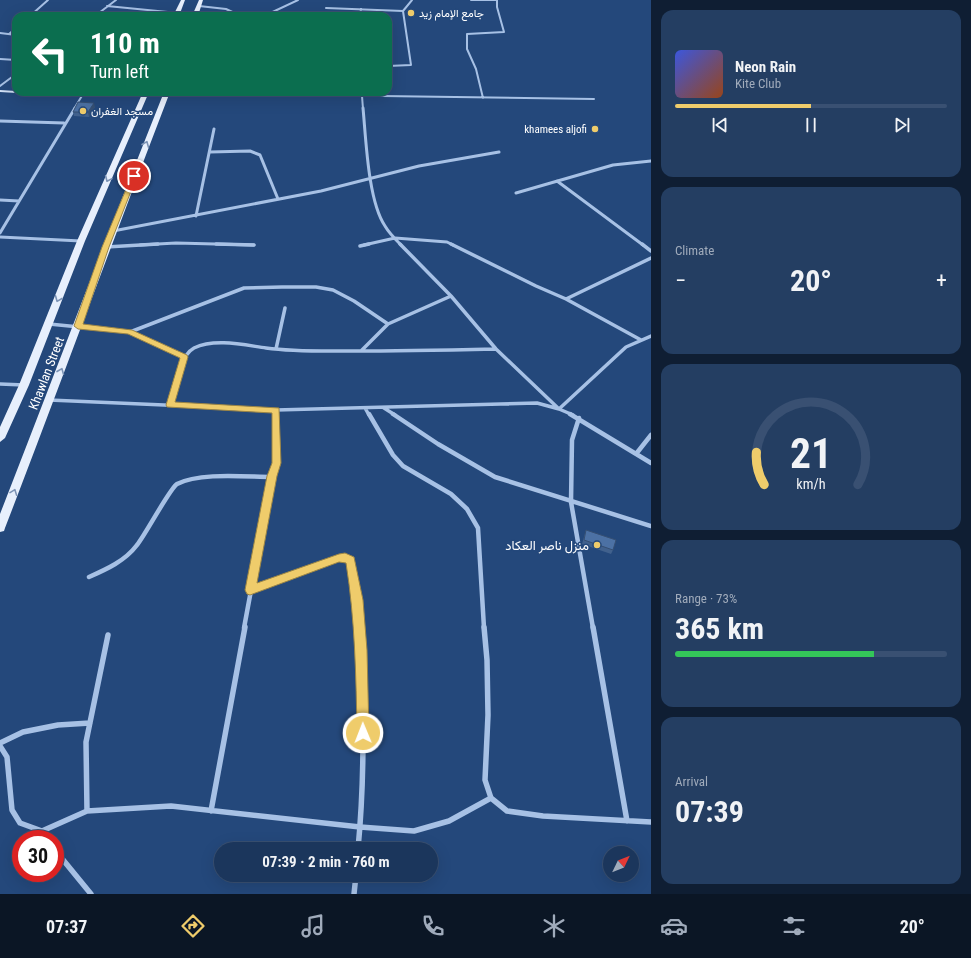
<!DOCTYPE html>
<html lang="en">
<head>
<meta charset="utf-8">
<style>
  :root { --surface:#1b365c; --page:#243e62; --text:#f1f3f6; --muted:#a0abbb; --line:#395072; --accent:#efcc6b }
  body { margin:0; font-family:"Roboto Condensed",Vazirmatn,sans-serif; background:var(--page); color:var(--text); height:100vh; display:flex; flex-direction:column; font-size:15px; white-space:nowrap }
  * { box-sizing:border-box; margin:0 }
  p { font-size:13px; color:var(--muted) }
  .icon { flex:none; width:22px; height:22px; fill:none; stroke:currentColor; stroke-width:2; stroke-linecap:round; stroke-linejoin:round }
  .map { position:relative; flex:1; overflow:hidden }
  .details { display:flex; flex-direction:column; gap:10px; padding:10px; background:#0f1e33; width:320px }
  .details>* { flex:none }
  .guide { position:absolute; left:12px; top:12px; width:380px; height:84px; border-radius:12px; box-shadow:0 4px 16px #0002,0 0 0 1px var(--line); background:#0b6e4f; color:#fff; overflow:hidden }
  .needle { width:26px; rotate:47deg }
  .tools { position:absolute; left:603px; top:846px; display:grid; gap:8px }
  .tools a { display:grid; place-items:center; width:36px; height:36px; border-radius:50%; background:var(--surface); box-shadow:0 4px 16px #0002,0 0 0 1px var(--line); font-size:20px }
  .speed { position:absolute; left:12px; top:830px; display:flex; gap:8px; font-size:20px; font-weight:700; text-align:center }
  .speed>* { display:grid; place-content:center; width:52px; height:52px; border-radius:50%; background:var(--surface); box-shadow:0 4px 16px #0002,0 0 0 1px var(--line); line-height:1 }
  .speed .limit { border:6px solid #d22; background:#fff; color:#111 }
  .pin { position:absolute; display:grid; place-items:center; width:34px; height:34px; color:#fff; margin:-17px; border:2px solid #fff; border-radius:50%; box-shadow:0 1px 4px #0007 }
  .me { position:absolute; width:44px; margin:-22px; rotate:359deg; stroke-linejoin:round; filter:drop-shadow(0 0 3px #0008) }
  .turn { display:flex; align-items:center; gap:14px; height:84px; padding:0 12px; font-size:18px }
  .turn .icon { width:52px; height:52px; stroke-width:2.5 }
  .turn b { display:block; font-size:28px; line-height:34px }
  .big { font-size:30px; font-weight:700; line-height:1.1 }
  .details .widget { flex:1; display:flex; flex-direction:column; justify-content:center; gap:6px; min-width:0; padding:0 14px; border-radius:12px; background:var(--page) }
  .details .dial { align-items:center; gap:0 }
  .dial svg { height:104px; overflow:visible; fill:none; stroke:var(--line); stroke-width:7; stroke-linecap:round; text-anchor:middle }
  .dial text { fill:var(--text); stroke:none }
  .song { display:flex; align-items:center; gap:12px }
  .cover { width:48px; height:48px; border-radius:6px; background:linear-gradient(135deg,hsl(230 70% 55%),hsl(20 70% 35%)) }
  .played { height:4px; border-radius:2px; background:linear-gradient(90deg,var(--accent) 50%,var(--line) 50%) }
  .keys { display:flex; justify-content:space-around; direction:ltr }
  .heat { display:flex; justify-content:space-between; align-items:center; font-size:22px; direction:ltr }
  .charge { height:6px; border-radius:3px; background:linear-gradient(90deg,#34c759 73%,var(--line) 0) }
  .trip { position:absolute; left:214px; top:842px; width:224px; height:40px; border-radius:20px; background:var(--surface); box-shadow:0 4px 16px #0002,0 0 0 1px var(--line); font-weight:700; line-height:40px; text-align:center }
  .menu { display:flex; height:64px; justify-content:space-around; align-items:center; background:#0b1625; color:var(--muted) }
  .menu .icon { width:28px; height:28px }
  .menu .current { color:var(--accent) }
  .menu b { font-size:18px; color:var(--text) }
  main { display:flex; flex:1; min-height:0 }
  .map>svg:first-child { display:block }
</style>
</head>
<body>
<main>
<div class="map">
<svg width="651" height="894" viewBox="0 0 651 894">
  <rect width="100%" height="100%" fill="#24487b"/>
  <g fill="none" stroke-linecap="round" stroke-linejoin="round">
    <path stroke="#a7c1e5" stroke-width="2" d="M 471,0 L 497,0
      M 107,6 L 178,13
      M 199,6 L 226,9 L 241,16
      M 326,8 L 403,11 L 411,65 L 388,66
      M 403,11 L 412,0
      M 30,16 L 48,0
      M 95,16 L 116,0
      M 264,16 L 298,0
      M 360,16 L 361,9
      M 0,33 L 16,35
      M 9,34 L 16,28
      M 0,59 L 16,60
      M 0,86 L 16,74
      M 167,93 L 594,99
      M 362,96 L 363,109
      M 483,98 L 476,69 L 467,49 L 467,34 L 504,32 L 497,7 L 497,0
      M 74,109 L 83,94"/>
    <path stroke="#a7c1e5" stroke-width="3" d="M 363,108 C 366,139 368,201 385,226 C 389,233 395,239 401,245
      M 0,121 L 64,123
      M 210,152 L 250,151 L 260,155 L 278,199
      M 557,181 L 643,245
      M 516,193 L 613,165 L 651,161
      M 0,200 L 19,201
      M 196,216 L 214,129
      M 113,231 L 321,191 L 419,166 L 499,152
      M 0,233 L 75,108
      M 0,237 L 81,241
      M 140,245 L 176,243 L 254,245
      M 364,245 L 395,238 L 447,242 L 453,245"/>
    <path stroke="#a7c1e5" stroke-width="3.5" d="M 216,244 L 254,245
      M 400,244 L 451,296 L 496,349 L 559,409
      M 451,244 L 536,286 L 566,299 L 641,340
      M 642,244 L 651,251
      M 360,246 L 369,244
      M 106,247 L 158,244
      M 566,299 L 651,258
      M 49,324 L 130,332 L 184,357
      M 130,332 L 244,288 L 282,287 L 316,287 L 333,290 L 354,301 L 388,324
      M 276,349 L 285,308
      M 361,351 L 388,324 L 451,296
      M 0,384 L 24,385
      M 49,400 L 276,410 L 537,403 L 559,409 L 573,415
      M 170,405 C 174,390 179,356 194,348 C 215,338 244,345 266,348 C 295,352 325,351 354,351 C 401,351 449,350 496,349
      M 365,408 L 369,415
      M 384,408 L 395,415
      M 559,409 L 626,347 L 651,336
      M 276,410 L 276,415"/>
    <path stroke="#a7c1e5" stroke-width="4.5" d="M 369,414 L 393,455 L 403,466 L 451,494 L 467,509 L 478,528 L 484,628
      M 393,414 L 438,444 L 495,477 L 651,526
      M 570,414 L 651,463
      M 579,418 L 572,440 L 571,502 L 593,628
      M 636,454 L 651,435
      M 89,577 C 107,569 125,561 137,545 C 146,534 170,488 177,484 C 200,472 247,477 272,477
      M 250,590 L 345,557 L 351,560 L 359,628
      M 244,628 L 272,477 L 277,463 L 276,414"/>
    <path stroke="#a7c1e5" stroke-width="5.5" d="M 484,627 L 487,660 L 488,715 L 485,780 L 491,798 L 507,811 L 543,816 L 651,822
      M 593,627 L 627,821
      M 0,743 L 23,732 L 58,725 L 90,723
      M 0,746 L 7,757 L 12,810 L 20,823 L 42,831 L 87,811 L 171,806 L 360,827 L 414,831 L 449,821 L 491,798
      M 87,811 L 86,742 L 108,635
      M 211,811 L 245,627
      M 42,831 L 47,839
      M 358,849 C 365,776 364,700 359,627
      M 55,850 L 91,894
      M 354,894 L 356,875"/>
    <path fill="#d0dff4" fill-rule="evenodd" d="M 0,90 L 16,91 L 16,92 L 18,92 L 16,93 L 0,92 Z
      M 27,92 L 144,95 L 146,96 L 144,97 L 29,93 Z"/>
    <path fill="#e7effc" fill-rule="evenodd" d="M 181,0 L 185,0 L 179,16 L 173,16 Z
      M 199,0 L 203,0 L 198,16 L 192,16 Z
      M 143,92 L 149,92 L 85,241 L 29,385 L 5,438 L 0,442 L 0,427 L 19,385 L 77,241 Z
      M 164,92 L 170,92 C 114,237 61,383 5,528 L 4,531 L 0,532 L 0,514 C 55,373 108,232 164,92 Z"/>
  </g>
  <path fill="#41618d" d="M 95,107 L 89,117 L 74,116 L 73,112 Z
    M 586,530 L 613,550 L 611,554 L 582,544 Z"/>
  <path fill="#354f73" d="M 94,103 L 95,107 L 89,117 L 88,112 Z"/>
  <path fill="#4c71a4" stroke="#354f73" d="M 78,102 L 94,103 L 88,112 L 73,112 Z
    M 586,530 L 616,540 L 613,550 L 584,540 Z"/>
  <defs><path id="oneway-chevron" d="M-2-3.5L2.5 0L-2 3.5" fill="none" stroke-width="1.6" stroke-linecap="round" stroke-linejoin="round"/></defs>
  <g stroke="#7c93b5">
    <use href="#oneway-chevron" transform="translate(146 144) rotate(-68)"/>
    <use href="#oneway-chevron" transform="translate(108 179) rotate(114)"/>
    <use href="#oneway-chevron" transform="translate(58 299) rotate(112)"/>
    <use href="#oneway-chevron" transform="translate(61 371) rotate(-68)"/>
    <use href="#oneway-chevron" transform="translate(14 492) rotate(-69)"/>
  </g>
  <path fill="#efcc6b" stroke="#9b8546" d="M 132,175 L 137,176 L 109,247 L 83,324 L 132,330 L 187,355 L 188,357 L 175,402 L 279,408 L 281,463 L 277,476 L 257,583 L 339,554 L 345,553 L 354,557 L 363,600 L 367,650 L 369,733 L 367,737 L 363,739 L 358,737 L 357,733 C 356,676 355,620 346,563 L 339,562 L 250,595 L 247,594 L 245,590 L 267,476 L 272,463 L 272,413 L 167,407 L 166,405 L 180,358 L 128,334 L 78,329 L 74,326 L 102,247 Z"/>
  <g fill="#efcc6b" stroke="#24487b" stroke-width="1.5">
    <circle cx="411" cy="13" r="4"/>
    <circle cx="83" cy="111" r="4"/>
    <circle cx="595" cy="129" r="4"/>
    <circle cx="597" cy="545" r="4"/>
  </g>
  <g text-anchor="middle" stroke-width="3" stroke-linejoin="round" paint-order="stroke">
    <g font-size="11" fill="#fff" stroke="#24487b" text-anchor="start">
      <text x="419" y="17">جامع الإمام زيد</text>
      <text x="91" y="115">مسجد الغفران</text>
      <text x="587" y="133" text-anchor="end">khamees aljofi</text>
    </g>
    <g font-size="13" fill="#fff" stroke="#24487b">
      <text transform="translate(46 373) rotate(-69)" y="5">Khawlan Street</text>
    </g>
    <g font-size="13" fill="#fff" stroke="#24487b" text-anchor="end">
      <text x="589" y="550">منزل ناصر العكاد</text>
    </g>
  </g>
</svg>
<div class="tools">
<a><svg class="needle" viewBox="-14 -14 28 28"><path d="M0-13l5 13h-10z" fill="#e53935"/><path d="M0 13l5-13h-10z" fill="#a0abbb"/></svg></a>
</div>
<div class="speed"><div class="limit">30</div></div>
<div class="pin" style="left:134px;top:176px;background:#d93025"><svg class="icon" aria-label="arrive" viewBox="0 0 24 24"><path d="M6 21V4h12l-3 4 3 4H6"/></svg></div>
<svg class="me" style="left:363px;top:733px" viewBox="-20 -20 40 40"><circle r="17" fill="#efcc6b" stroke="#fff" stroke-width="3"/><path d="M0-11L8 9 0 5-8 9z" fill="#fff"/></svg>
<div class="trip">07:39 · 2 min · 760 m</div>
<div class="guide">
<div class="turn"><svg class="icon" aria-label="left" viewBox="0 0 24 24"><path d="M17 20v-9H6M10 6l-5 5 5 5"/></svg><div><b>110 m</b>Turn left</div></div>
</div>
</div>
<section class="details">
<div class="widget">
<div class="song"><i class="cover"></i><div><b>Neon Rain</b><p>Kite Club</p></div></div>
<div class="played"></div>
<div class="keys"><svg class="icon" aria-label="previous" viewBox="0 0 24 24"><path d="M18 5L8 12l10 7zM5 5v14"/></svg><svg class="icon" aria-label="pause" viewBox="0 0 24 24"><path d="M8 5v14M16 5v14"/></svg><svg class="icon" aria-label="next" viewBox="0 0 24 24"><path d="M6 5l10 7-10 7zM19 5v14"/></svg></div>
</div>
<div class="widget"><p>Climate</p>
<div class="heat"><a>−</a><b class="big">20°</b><a>+</a></div>
</div>
<div class="widget dial"><svg viewBox="0 0 100 80">
<path d="M14 69A42 42 0 1 1 86 69"/>
<path d="M14 69A42 42 0 0 1 8 44" stroke="#efcc6b"/>
<text x="50" y="56" font-size="32" font-weight="700">21</text>
<text x="50" y="72" font-size="11">km/h</text>
</svg></div>
<div class="widget"><p>Range · 73%</p><b class="big">365 km</b><div class="charge"></div></div>
<div class="widget"><p>Arrival</p><b class="big">07:39</b></div>
</section>
</main>
<nav class="menu">
<b>07:37</b>
<svg class="icon current" aria-label="directions" viewBox="0 0 24 24"><path d="M12 3l9 9-9 9-9-9zM9 14v-3h6M13 9l2 2-2 2"/></svg>
<svg class="icon" aria-label="music" viewBox="0 0 24 24"><path d="M9 18V5l10-2v13"/><circle cx="6" cy="18" r="3"/><circle cx="16" cy="16" r="3"/></svg>
<svg class="icon" aria-label="phone" viewBox="0 0 24 24"><path d="M5 4h4l2 5-3 2q2 4 5 5l2-3 5 2v4C11 20 4 13 5 4z"/></svg>
<svg class="icon" aria-label="climate" viewBox="0 0 24 24"><path d="M12 3v18M4 7l16 10M4 17L20 7"/></svg>
<svg class="icon" aria-label="car" viewBox="0 0 24 24"><path d="M5 17H2v-5l4-1 3-4h7l3 4 3 1v5h-3M9 17h6M6 11h13"/><circle cx="7" cy="17" r="2"/><circle cx="17" cy="17" r="2"/></svg>
<svg class="icon" aria-label="filters" viewBox="0 0 24 24"><path d="M4 7h16M4 17h16"/><circle cx="9" cy="7" r="2"/><circle cx="15" cy="17" r="2"/></svg>
<b>20°</b>
</nav>
</body>
</html>
